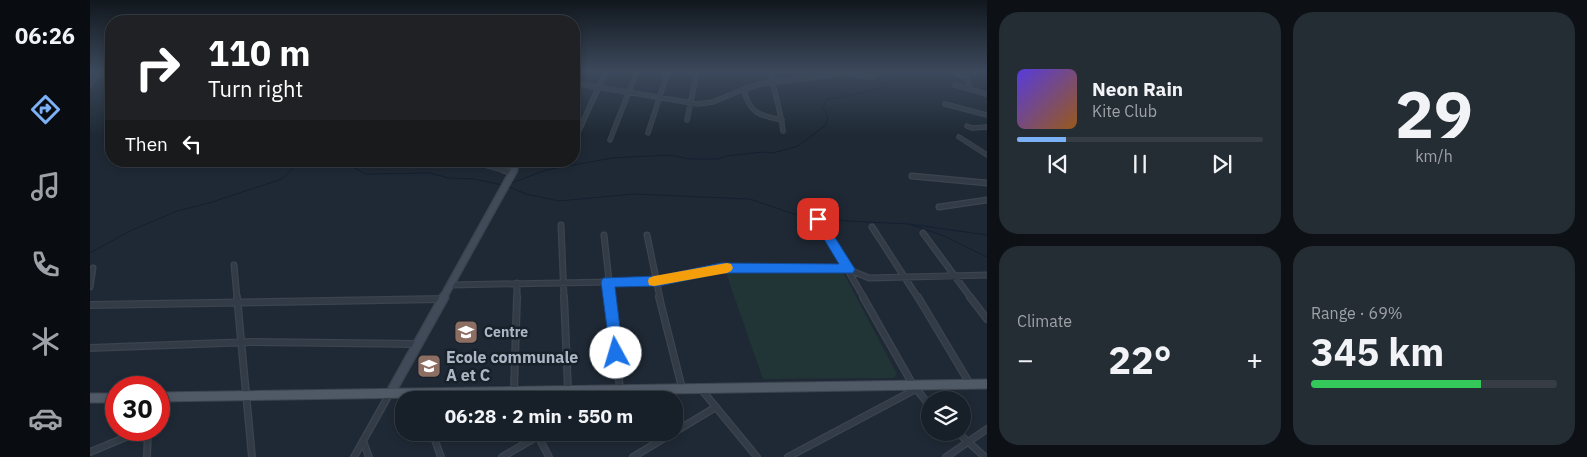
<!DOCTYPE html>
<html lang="en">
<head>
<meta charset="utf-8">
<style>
  :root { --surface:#171f28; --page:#242c34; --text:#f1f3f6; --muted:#9ea2a8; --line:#363d45; --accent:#7cb0f7 }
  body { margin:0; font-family:"IBM Plex Sans",sans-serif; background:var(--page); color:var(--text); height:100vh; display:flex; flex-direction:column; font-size:19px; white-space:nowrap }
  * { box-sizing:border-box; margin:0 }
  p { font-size:16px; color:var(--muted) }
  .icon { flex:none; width:28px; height:28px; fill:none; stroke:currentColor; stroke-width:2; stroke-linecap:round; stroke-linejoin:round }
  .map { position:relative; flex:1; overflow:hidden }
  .side { display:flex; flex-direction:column; gap:12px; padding:12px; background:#0d1116; width:600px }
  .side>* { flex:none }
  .banner { position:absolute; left:15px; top:15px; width:475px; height:152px; border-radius:20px; box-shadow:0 2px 8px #0003,0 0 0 1px var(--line); background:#202124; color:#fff; overflow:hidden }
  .controls { position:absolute; left:831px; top:391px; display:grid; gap:10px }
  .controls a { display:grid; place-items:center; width:50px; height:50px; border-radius:50%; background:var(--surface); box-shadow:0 2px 8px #0003,0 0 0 1px var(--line); font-size:25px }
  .speed { position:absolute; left:15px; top:376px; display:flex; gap:10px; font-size:25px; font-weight:700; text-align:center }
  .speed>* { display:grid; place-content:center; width:65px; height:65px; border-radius:50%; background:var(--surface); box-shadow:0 2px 8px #0003,0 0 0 1px var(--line); line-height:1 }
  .speed .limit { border:8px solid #d22; background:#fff; color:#111 }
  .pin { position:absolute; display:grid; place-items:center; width:42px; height:42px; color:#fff; margin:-21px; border-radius:10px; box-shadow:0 2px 8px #0006 }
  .me { position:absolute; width:55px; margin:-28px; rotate:354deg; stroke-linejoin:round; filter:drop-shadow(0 0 4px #0008) }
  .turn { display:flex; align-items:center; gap:18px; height:105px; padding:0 20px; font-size:22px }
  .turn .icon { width:65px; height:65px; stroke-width:2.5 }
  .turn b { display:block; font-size:35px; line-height:42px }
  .then { display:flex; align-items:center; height:48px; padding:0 20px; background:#0003; gap:10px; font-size:19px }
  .big { font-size:38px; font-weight:700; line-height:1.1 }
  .side .tile { flex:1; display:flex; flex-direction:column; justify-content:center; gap:8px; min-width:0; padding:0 18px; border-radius:20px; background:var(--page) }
  .side .dial { align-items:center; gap:0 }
  .dial b { font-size:65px; line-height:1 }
  .song { display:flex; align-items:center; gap:15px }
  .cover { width:60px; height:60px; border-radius:8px; background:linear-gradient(135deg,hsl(250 70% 55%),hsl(30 70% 35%)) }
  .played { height:5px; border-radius:2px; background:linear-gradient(90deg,var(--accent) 20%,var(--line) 20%) }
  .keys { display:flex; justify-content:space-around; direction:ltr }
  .heat { display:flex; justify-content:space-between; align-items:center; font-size:28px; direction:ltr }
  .charge { height:8px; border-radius:4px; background:linear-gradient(90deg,#34c759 69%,var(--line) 0) }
  .side .tiles { flex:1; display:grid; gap:12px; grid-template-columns:repeat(2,1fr) }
  .trip { position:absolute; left:305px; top:391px; width:288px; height:50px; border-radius:20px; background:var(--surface); box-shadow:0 2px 8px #0003,0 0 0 1px var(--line); font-weight:700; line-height:50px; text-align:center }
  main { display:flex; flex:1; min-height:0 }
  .menu { display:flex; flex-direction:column; width:90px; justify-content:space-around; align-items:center; background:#090c10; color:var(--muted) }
  .menu .icon { width:35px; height:35px }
  .menu .on { color:var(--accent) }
  .menu b { font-size:22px; color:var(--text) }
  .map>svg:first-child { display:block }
</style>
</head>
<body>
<main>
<nav class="menu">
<b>06:26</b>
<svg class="icon on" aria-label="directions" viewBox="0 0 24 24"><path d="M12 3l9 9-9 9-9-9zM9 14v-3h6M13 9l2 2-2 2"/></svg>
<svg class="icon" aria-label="music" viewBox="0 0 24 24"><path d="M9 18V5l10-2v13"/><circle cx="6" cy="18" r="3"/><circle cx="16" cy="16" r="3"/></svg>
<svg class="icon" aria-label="phone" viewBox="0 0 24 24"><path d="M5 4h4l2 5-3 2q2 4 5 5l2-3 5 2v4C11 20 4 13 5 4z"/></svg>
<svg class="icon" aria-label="climate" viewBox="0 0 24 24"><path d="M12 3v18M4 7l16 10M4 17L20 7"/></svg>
<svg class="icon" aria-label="car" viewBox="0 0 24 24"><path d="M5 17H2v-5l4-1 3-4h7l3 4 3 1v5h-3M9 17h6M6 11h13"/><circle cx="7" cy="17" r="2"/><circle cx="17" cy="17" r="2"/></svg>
</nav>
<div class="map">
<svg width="897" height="457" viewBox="0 0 897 457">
  <rect width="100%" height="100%" fill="#1f2935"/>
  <path fill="#213436" d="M 753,272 L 807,374 L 804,378 L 673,379 L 636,273 Z"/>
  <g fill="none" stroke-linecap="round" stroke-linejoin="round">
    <path stroke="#132032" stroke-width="1" d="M 253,161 L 275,174 L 340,173 L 359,178 L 384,179 L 413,185
      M 419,184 L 456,170 L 522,158 L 579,155 L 600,159 L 628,159 L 637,156 L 672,152 L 683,153 L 708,146 L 735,126 L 738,117 L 733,107 L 737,99 C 758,97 776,91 797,87 L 786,75
      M 417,186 L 436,194 L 469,201 L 543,194 L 660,199 L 704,214 L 758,221 L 819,224 L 897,235
      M 822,225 L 854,236 L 897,257
      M 0,253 L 40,231 L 87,211 L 119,203 L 192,179 L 202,169 L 206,161"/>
    <g stroke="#3c444f" stroke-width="5.5">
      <path id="minor-far2" d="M 680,71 C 684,91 691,111 693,131
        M 750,72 L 781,77 L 789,71
        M 867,73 L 876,78 L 881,89
        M 0,77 L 7,75
        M 484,83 L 608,104 L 623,102 L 659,87
        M 0,85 L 8,71
        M 865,85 L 897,94
        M 855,104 L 897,115
        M 597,120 L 607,71
        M 692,120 C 670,116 659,113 654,90 L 670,84 L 743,75 L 750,72 L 747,71
        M 877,126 L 882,128 L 897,127
        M 558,133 L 578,71
        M 486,137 L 516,71
        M 869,137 L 897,155
        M 520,140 L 547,71
        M 380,161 L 417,171"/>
    </g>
    <g stroke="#3c444f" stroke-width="7">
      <path id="minor-far1" d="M 413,170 L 423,173
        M 822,176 L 897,183
        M 849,207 L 897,200
        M 728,219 L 774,298
        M 471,225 L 474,298
        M 782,227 L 828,298
        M 833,233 L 881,298
        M 514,235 L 521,298
        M 557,235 L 570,298
        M 144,265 L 147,298
        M 360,285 L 569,281 L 631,268 L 755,268 L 779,278 L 897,275
        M 0,287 L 3,268
        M 427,298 L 427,283"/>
    </g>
    <g stroke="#3c444f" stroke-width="8">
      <path id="minor" d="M 147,297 L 162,457
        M 427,297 L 424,390 L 429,400
        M 474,297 L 478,389
        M 569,297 L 592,388
        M 773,297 L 823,385 L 840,406
        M 828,297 L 880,384
        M 880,297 L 897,319
        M 0,305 L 352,299
        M 0,348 L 161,342 L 327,344
        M 611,389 L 667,457
        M 511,400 L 530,389 L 520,297
        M 342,432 L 351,457
        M 446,432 L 459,457
        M 867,432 L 895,457
        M 273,441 L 279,457
        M 0,452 L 53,430
        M 57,457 L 58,430
        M 264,457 L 300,393
        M 412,457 L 455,432
        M 543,457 L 626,407
        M 698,457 L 826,389
        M 856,457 L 897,429"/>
    </g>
    <g stroke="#3c444f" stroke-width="7">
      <path id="secondary-far2" d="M 423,171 L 429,161"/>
    </g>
    <g stroke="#3c444f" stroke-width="9">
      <path id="secondary-far1" d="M 353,298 L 424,170"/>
    </g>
    <g stroke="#3c444f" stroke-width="11">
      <path id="secondary" d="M 301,392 L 354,297"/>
    </g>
    <g stroke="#3c444f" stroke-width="11">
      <path id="primary" d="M 69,397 L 897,384
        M 0,398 L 26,398"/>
    </g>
    <use href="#minor-far2" stroke="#323b46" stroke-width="4"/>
    <use href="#minor-far1" stroke="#323b46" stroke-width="4.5"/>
    <use href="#minor" stroke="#323b46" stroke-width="5.5"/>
    <use href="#secondary-far2" stroke="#404a59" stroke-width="5"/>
    <use href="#secondary-far1" stroke="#404a59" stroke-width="6"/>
    <use href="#secondary" stroke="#404a59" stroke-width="8"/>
    <use href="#primary" stroke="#505a66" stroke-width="9"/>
  </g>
  <linearGradient id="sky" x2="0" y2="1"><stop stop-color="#11171d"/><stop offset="0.53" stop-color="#3c495c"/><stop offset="1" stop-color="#3c495c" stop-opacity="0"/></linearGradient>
  <rect width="897" height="135" fill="url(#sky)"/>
  <path fill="#1a73e8" stroke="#114b97" d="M 728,215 L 732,217 L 763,266 L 765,269 L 763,273 L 631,273 L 569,286 L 525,287 L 533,353 L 531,358 L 526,359 L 521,358 L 511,282 L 513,278 L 569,276 L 631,263 L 749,264 L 722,219 Z"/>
  <path fill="#f59e0b" d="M 637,263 L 641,264 L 643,268 L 641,271 L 637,273 L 564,286 L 559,285 L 558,281 L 559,278 L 564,276 Z"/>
  <defs>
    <g id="school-square" transform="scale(1.25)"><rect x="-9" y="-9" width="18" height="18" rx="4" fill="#8d6e63" stroke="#18202a"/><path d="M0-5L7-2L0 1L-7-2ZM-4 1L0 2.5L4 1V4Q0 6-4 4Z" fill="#fff"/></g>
  </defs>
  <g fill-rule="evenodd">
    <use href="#school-square" x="376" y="332"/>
    <use href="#school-square" x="339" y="366"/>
  </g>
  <g text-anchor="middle" stroke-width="5" stroke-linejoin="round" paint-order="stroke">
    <g font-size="14" font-weight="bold" fill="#acb5c3" stroke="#18202a" text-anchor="start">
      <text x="394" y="337">Centre</text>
    </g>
    <g font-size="16" font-weight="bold" fill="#acb5c3" stroke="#18202a" text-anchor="start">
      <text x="356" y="363">Ecole communale<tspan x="356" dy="18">A et C</tspan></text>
    </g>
  </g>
</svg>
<div class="controls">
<a><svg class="icon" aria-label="layers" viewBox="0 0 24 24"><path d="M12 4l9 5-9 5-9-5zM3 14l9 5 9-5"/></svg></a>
</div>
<div class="speed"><div class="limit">30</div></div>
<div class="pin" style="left:728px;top:219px;background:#d93025"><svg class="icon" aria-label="arrive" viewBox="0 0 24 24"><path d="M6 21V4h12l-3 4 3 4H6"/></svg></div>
<svg class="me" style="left:526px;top:353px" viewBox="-20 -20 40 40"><circle r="19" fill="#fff"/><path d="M0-13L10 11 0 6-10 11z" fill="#1a73e8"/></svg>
<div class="trip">06:28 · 2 min · 550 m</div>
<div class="banner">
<div class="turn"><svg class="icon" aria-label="right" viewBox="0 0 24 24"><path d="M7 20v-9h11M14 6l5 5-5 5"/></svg><div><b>110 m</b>Turn right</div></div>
<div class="then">Then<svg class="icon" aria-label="left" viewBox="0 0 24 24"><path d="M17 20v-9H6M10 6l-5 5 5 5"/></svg></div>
</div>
</div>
<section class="side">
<div class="tiles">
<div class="tile">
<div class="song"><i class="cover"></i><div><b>Neon Rain</b><p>Kite Club</p></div></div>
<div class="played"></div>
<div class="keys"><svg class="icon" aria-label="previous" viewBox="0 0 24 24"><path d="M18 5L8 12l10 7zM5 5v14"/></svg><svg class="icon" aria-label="pause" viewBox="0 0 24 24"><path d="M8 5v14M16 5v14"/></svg><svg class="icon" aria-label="next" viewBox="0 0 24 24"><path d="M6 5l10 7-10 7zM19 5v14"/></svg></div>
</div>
<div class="tile dial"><b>29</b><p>km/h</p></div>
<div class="tile"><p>Climate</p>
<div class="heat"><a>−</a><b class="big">22°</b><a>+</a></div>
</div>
<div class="tile"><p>Range · 69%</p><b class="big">345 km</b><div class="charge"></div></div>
</div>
</section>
</main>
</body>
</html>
